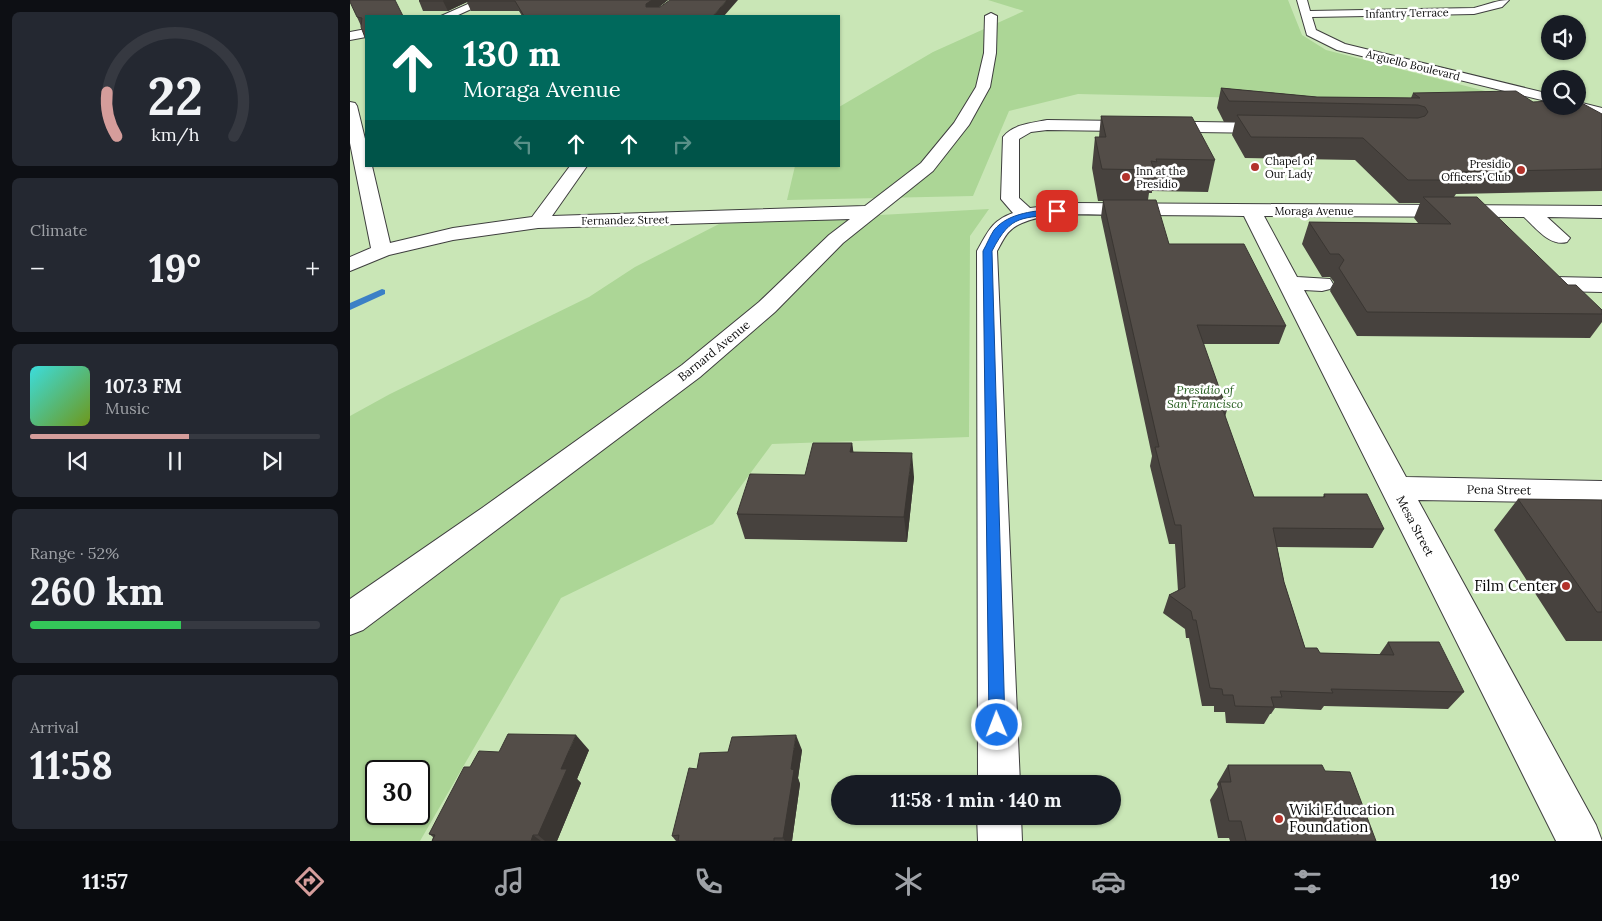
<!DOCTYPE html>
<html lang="en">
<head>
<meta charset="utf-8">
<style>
  :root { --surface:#171b24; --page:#242831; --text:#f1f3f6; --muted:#9ea1a6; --line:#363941; --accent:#d59d9b }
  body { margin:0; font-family:Lora,serif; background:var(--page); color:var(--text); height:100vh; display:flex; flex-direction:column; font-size:19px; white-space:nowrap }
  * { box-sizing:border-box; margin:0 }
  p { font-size:16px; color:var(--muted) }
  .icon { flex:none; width:28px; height:28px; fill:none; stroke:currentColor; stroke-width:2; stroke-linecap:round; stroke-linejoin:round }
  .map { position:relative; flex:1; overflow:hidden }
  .sheet { display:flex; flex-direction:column; gap:12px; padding:12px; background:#0d0f14; width:350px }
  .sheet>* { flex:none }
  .top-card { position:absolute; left:15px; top:15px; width:475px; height:152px; border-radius:0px; box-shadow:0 1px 4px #0004; background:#00695c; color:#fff; overflow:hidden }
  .controls { position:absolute; left:1191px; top:15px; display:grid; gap:10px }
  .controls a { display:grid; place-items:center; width:45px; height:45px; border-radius:50%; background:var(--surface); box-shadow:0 1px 4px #0004; font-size:25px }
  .speed { position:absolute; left:15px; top:760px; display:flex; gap:10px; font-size:25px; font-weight:700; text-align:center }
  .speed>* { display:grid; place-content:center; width:65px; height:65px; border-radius:50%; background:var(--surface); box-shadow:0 1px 4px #0004; line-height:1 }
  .speed .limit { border:2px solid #111; border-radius:8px; background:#fff; color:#111 }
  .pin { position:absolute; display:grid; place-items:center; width:42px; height:42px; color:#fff; margin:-21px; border-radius:10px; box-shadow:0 2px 8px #0006 }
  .me { position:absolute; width:55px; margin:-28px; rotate:359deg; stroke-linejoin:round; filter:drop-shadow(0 0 4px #0008) }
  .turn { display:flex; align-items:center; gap:18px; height:105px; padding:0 15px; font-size:22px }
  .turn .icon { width:65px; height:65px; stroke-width:2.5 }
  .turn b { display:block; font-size:35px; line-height:42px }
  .lanes { display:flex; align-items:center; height:48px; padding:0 15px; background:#0003; justify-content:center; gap:25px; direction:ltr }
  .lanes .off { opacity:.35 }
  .big { font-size:38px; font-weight:800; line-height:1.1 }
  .sheet .tile { flex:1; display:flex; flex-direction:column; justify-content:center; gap:8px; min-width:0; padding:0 18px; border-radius:8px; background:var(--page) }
  .sheet .dial { align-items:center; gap:0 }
  .dial svg { height:130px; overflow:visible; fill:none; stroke:var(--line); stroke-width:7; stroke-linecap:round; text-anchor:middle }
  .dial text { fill:var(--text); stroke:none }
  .song { display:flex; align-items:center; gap:15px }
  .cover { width:60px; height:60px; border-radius:8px; background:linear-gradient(135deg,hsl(180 70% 55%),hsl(80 70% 35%)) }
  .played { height:5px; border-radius:2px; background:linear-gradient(90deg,var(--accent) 55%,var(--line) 55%) }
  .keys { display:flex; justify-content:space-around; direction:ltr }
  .heat { display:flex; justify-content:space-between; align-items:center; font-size:28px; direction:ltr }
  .charge { height:8px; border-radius:4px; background:linear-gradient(90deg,#34c759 52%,var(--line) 0) }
  .trip { position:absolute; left:481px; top:775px; width:290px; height:50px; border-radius:25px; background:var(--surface); box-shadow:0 1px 4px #0004; font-weight:800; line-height:50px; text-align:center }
  .dock { display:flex; height:80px; justify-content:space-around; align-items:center; background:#090b0e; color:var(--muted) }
  .dock .icon { width:35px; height:35px }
  .dock .active { color:var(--accent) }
  .dock b { font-size:22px; color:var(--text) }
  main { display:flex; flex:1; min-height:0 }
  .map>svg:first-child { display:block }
</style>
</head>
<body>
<main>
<section class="sheet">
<div class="tile dial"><svg viewBox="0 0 100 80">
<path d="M14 69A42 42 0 1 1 86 69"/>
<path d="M14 69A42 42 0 0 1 8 42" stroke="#d59d9b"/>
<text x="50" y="56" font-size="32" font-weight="700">22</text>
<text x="50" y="72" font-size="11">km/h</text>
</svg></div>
<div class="tile"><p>Climate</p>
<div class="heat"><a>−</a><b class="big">19°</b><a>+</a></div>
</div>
<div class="tile">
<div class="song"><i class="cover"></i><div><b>107.3 FM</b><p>Music</p></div></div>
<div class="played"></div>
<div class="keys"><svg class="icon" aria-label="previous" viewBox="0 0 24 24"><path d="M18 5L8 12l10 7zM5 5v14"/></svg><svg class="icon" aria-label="pause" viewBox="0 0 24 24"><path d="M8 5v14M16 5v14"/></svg><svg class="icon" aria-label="next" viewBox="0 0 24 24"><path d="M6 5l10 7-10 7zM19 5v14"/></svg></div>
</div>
<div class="tile"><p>Range · 52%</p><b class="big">260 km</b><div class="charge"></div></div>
<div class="tile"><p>Arrival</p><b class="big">11:58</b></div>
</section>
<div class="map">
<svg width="1252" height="841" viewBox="0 0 1252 841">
  <rect width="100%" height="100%" fill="#fefce9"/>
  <path fill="#c9e6b6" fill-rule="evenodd" d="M 0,0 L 1252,0 L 1252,841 L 0,841 ZM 16,16 L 489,16 L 489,166 L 16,166 ZM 1200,24 L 1228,24 L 1228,51 L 1200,51 ZM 1200,79 L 1228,79 L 1228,106 L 1200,106 ZM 26,771 L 69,771 L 69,814 L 26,814 ZM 490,784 L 762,784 L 762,816 L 490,816 Z"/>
  <path fill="#acd696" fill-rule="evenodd" d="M 638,0 L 938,0 L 952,35 L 976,50 L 1190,105 L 728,94 L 659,111 L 623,196 L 437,200 L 445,166 L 489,166 L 489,107 L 583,52 L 674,11 Z
    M 639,209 L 620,236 L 619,437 L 422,444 L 363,524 L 211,598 L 70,841 L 0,841 L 0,416 L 40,394 L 239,297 L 285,267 L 369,224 ZM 26,771 L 69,771 L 69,814 L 26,814 Z"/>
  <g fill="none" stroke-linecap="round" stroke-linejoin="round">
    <path fill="#3b80c6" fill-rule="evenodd" d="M 32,289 L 35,290 L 35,294 L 0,310 L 0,303 Z"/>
    <g stroke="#3e3e3e" stroke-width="2">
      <path id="minor" d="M 127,0 L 141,0 L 106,16 L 91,16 Z
        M 947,0 L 957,0 L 960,11 L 1124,8 C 1136,5 1147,0 1159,0 L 1152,7 L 1124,14 L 962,17 L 966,30 L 995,44 L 1200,94 L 1200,102 L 987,50 L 957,35 Z
        M 641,13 L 647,16 L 646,53 L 640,87 L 619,125 L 583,171 L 493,243 L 425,312 L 350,377 L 13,630 L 0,635 L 0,599 L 132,508 L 332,365 L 409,302 L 479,235 L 500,219 L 188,228 L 103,240 L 39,255 L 0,271 L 0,257 L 21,248 L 0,143 L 0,102 L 5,103 L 7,106 L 16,143 L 16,166 L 22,166 L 40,243 L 103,228 L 182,217 L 220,166 L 237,166 L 202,216 L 515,206 L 571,163 L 604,123 L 626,87 L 634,53 L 635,16 Z
        M 16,29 L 16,37 L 0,40 L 0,32 Z
        M 1228,102 L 1252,108 L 1252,118 L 1223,109 L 1221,106 L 1228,106 Z
        M 697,120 L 920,123 L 926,125 L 928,128 L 926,131 L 920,133 L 697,130 L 681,132 L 669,139 L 669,198 L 680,208 L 722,203 L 1252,206 L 1252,218 L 1197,217 L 1220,238 L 1217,242 C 1200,247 1186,228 1174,217 L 914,216 L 947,277 L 980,279 L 983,284 L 980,289 L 972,291 L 954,290 L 1056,477 L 1252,481 L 1252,503 L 1068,500 L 1246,825 L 1252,841 L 1206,841 L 894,216 C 852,215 810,215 767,215 C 737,215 700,211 672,223 C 657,229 654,239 647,251 L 670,784 L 628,784 L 627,251 C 638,232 641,221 663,213 L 651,199 L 653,137 C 663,124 682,123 697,120 Z
        M 1205,277 L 1252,278 L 1252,292 L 1205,291 L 1197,289 L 1194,284 L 1197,279 Z
        M 627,816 L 671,816 L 672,841 L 628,841 Z"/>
    </g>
    <use href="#minor" fill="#fff" fill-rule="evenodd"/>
  </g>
  <path fill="#47423e" d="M 70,0 L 318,0 L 309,7 L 374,16 L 172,16 L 169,11 L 121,11 L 117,2 L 98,11 L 73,11 L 69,1 Z
    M 53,16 L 11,26 L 7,17 Z
    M 871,88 L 967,97 L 1061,98 L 1063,93 L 1183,102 L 1252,114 L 1252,191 L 1106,194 L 1104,197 L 1218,285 L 1252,310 L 1252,322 L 1240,338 L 1007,336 L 980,291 L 984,282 L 980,277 L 972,277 L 952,244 L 959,222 L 1068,223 L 1064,218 L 1070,203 L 1049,203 L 1005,160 L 895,158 L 882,135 L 885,122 L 874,122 L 867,108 Z
    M 751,116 L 865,160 L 858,192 L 802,191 L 802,193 L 799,193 L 798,200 L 819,244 L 936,326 L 929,344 L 853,344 L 877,410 L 875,417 L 904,497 L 973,497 L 974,494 L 1034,529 L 1023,548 L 927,547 L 934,582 L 955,648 L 970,653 L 1029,655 L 1038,642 L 1114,692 L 1098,709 L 974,706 L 971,710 L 925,708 L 921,714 L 920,714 L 914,724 L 876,723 L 875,712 L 864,712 L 864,706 L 852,706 L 839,638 L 836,638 L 835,629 L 813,613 L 819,595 L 828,591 L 825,544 L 819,544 L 800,466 L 802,456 L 751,217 L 753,201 L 748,201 L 742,168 L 745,137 L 749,137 Z
    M 502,443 L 503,452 L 564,477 L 557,542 L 395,539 L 387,514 L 455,475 Z
    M 1168,499 L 1252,500 L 1252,641 L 1216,641 L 1144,530 Z
    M 239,750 L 227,779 L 231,783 L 207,841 L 82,841 L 83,837 L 79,834 L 149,752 Z
    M 452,750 L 448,778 L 450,784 L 442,841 L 326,841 L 322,836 L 378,752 Z
    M 878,765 L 975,771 L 1026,841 L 880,841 L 879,838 L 868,838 L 860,800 L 868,787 L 867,784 Z"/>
  <path fill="#3a3632" d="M 95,0 L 122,0 L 117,1 L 117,2 L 98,11 L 93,1 Z
    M 302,0 L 318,0 L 299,15 L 296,7 L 296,4 Z
    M 377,0 L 388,0 L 374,16 L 363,16 Z
    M 502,443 L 506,468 L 500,452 Z
    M 562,453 L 564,477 L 557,542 L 554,517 Z
    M 226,735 L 239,750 L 227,779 L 231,783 L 207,841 L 195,841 L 188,835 L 211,769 Z
    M 446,735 L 452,750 L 448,778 L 450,784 L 442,841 L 435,841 L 433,838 L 441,769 Z
    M 183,835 L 191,841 L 181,841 Z"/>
  <path fill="#534d48" stroke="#3a3632" d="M 0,0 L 45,0 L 53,16 L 16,16 L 16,40 L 11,27 L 12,18 L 7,17 L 0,2 Z
    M 70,0 L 95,0 L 93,1 L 69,1 Z
    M 119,0 L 302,0 L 296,4 L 296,7 L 310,7 L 320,0 L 377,0 L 363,16 L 174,16 L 165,1 L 117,1 Z
    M 871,88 L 967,97 L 1070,98 L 1063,93 L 1166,91 L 1183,102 L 1200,101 L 1200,106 L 1228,106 L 1228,101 L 1252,114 L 1252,169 L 1103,172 L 1112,180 L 1058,180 L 1013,138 L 901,137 L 887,115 L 1068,118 L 1075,116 L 1078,112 L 1075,107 L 1068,105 L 879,101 Z
    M 751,116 L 842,117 L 865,160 L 806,159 L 807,162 L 801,161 L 804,170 L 752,169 L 745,137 L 756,137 Z
    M 1073,197 L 1127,197 L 1218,285 L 1226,285 L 1252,310 L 1252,314 L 1017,312 L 989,268 L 994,260 L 989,254 L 980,254 L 959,222 L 1101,224 Z
    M 753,200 L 806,200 L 819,244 L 894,244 L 936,326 L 847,325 L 877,410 L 873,410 L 904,497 L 975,497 L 974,494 L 1017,494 L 1034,529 L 923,528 L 934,582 L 955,648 L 967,648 L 970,653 L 1044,655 L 1038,642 L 1089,642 L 1114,692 L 981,689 L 983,693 L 930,691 L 932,697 L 921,697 L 924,707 L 885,706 L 883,695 L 873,695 L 872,689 L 860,688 L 846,620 L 843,620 L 841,611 L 819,595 L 835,587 L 831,525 L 825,525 L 805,447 L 809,447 Z
    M 463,443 L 502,443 L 500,452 L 562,453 L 554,517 L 387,514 L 400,474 L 455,475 Z
    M 1168,499 L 1252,500 L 1252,612 L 1247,612 Z
    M 158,734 L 226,735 L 211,769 L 217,769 L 188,835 L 183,835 L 181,841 L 82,841 L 85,835 L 79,834 L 114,767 L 120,767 L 129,751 L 149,752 Z
    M 446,735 L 441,769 L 444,770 L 433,838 L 424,838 L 424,841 L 328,841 L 329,835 L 322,836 L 339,768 L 347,769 L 350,753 L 378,752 L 382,737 Z
    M 878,765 L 972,765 L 975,771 L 1000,772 L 1026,841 L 896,841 L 891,821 L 879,821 L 870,782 L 881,782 Z"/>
  <path fill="#1a73e8" stroke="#114b97" d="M 707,209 L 711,211 L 710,213 C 672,220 662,212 642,251 L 655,725 L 653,730 L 647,733 L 641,730 L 639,725 L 633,251 C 637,244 640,236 644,230 C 659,212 686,211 707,209 Z"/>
  <g fill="#b3332b" stroke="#fff" stroke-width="2">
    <circle cx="905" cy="167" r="5"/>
    <circle cx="1171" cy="170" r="5"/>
    <circle cx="776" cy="177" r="5"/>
    <circle cx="1216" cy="586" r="5"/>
    <circle cx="929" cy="819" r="5"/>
  </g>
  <g text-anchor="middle" stroke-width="5" stroke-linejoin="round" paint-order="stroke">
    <g font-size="11" fill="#0b0b0b" stroke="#fff">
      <text transform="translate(1057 13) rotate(-1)" y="4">Infantry Terrace</text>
      <text transform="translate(1063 65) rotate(14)" y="4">Arguello Boulevard</text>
      <text x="964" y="215">Moraga Avenue</text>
      <text transform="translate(275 220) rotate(-1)" y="4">Fernandez Street</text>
    </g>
    <g font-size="11" fill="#0b0b0b" stroke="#fff" text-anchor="start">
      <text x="915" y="165">Chapel of<tspan x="915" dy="13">Our Lady</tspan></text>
      <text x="1161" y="168" text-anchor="end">Presidio<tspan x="1161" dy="13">Officers' Club</tspan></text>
      <text x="786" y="175">Inn at the<tspan x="786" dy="13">Presidio</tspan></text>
    </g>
    <g font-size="12" fill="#0b0b0b" stroke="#fff">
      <text transform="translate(364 351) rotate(-39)" y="4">Barnard Avenue</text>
      <text transform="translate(1149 490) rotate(1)" y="4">Pena Street</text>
      <text transform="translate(1065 526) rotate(62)" y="4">Mesa Street</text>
    </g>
    <g font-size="12" font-style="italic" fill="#265e1f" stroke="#fff">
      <text x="855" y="394">Presidio of<tspan x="855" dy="14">San Francisco</tspan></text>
    </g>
    <g font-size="15" fill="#0b0b0b" stroke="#fff" text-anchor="end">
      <text x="1206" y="591">Film Center</text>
      <text x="939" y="815" text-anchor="start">Wiki Education<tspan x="939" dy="17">Foundation</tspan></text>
    </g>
  </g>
</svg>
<div class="controls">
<a><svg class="icon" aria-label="sound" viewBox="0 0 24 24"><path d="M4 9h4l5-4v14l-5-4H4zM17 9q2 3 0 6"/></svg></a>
<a><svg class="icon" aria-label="search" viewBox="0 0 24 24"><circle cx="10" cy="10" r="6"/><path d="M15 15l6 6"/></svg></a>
</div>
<div class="speed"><div class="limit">30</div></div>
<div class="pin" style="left:707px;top:211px;background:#d93025"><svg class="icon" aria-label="arrive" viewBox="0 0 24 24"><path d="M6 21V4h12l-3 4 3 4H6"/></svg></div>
<svg class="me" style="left:647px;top:725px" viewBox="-20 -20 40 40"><circle r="17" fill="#1a73e8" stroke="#fff" stroke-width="3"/><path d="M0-11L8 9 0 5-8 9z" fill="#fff"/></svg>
<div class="trip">11:58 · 1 min · 140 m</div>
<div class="top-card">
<div class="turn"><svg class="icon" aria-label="ahead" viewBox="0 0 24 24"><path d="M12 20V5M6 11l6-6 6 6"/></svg><div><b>130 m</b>Moraga Avenue</div></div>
<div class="lanes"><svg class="icon off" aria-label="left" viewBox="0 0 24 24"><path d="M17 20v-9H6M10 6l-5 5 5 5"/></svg><svg class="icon" aria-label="ahead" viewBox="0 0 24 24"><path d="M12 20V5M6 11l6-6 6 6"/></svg><svg class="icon" aria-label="ahead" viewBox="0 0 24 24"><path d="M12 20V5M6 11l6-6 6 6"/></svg><svg class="icon off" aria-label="right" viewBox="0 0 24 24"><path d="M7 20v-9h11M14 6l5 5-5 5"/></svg></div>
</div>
</div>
</main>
<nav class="dock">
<b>11:57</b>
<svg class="icon active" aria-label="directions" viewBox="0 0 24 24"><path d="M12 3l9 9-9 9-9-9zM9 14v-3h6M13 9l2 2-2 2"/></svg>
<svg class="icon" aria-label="music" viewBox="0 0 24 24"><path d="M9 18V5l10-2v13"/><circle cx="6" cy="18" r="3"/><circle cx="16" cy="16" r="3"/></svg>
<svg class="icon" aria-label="phone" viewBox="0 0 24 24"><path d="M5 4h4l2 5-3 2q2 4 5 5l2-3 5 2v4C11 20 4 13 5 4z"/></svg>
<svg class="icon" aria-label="climate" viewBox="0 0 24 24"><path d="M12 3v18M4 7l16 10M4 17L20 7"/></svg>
<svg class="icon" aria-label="car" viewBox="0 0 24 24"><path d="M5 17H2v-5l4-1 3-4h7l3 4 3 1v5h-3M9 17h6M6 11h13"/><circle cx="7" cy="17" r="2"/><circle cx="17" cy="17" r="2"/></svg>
<svg class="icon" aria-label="filters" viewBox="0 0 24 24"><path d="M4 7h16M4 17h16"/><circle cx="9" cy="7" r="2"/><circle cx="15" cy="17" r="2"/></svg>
<b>19°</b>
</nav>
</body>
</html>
